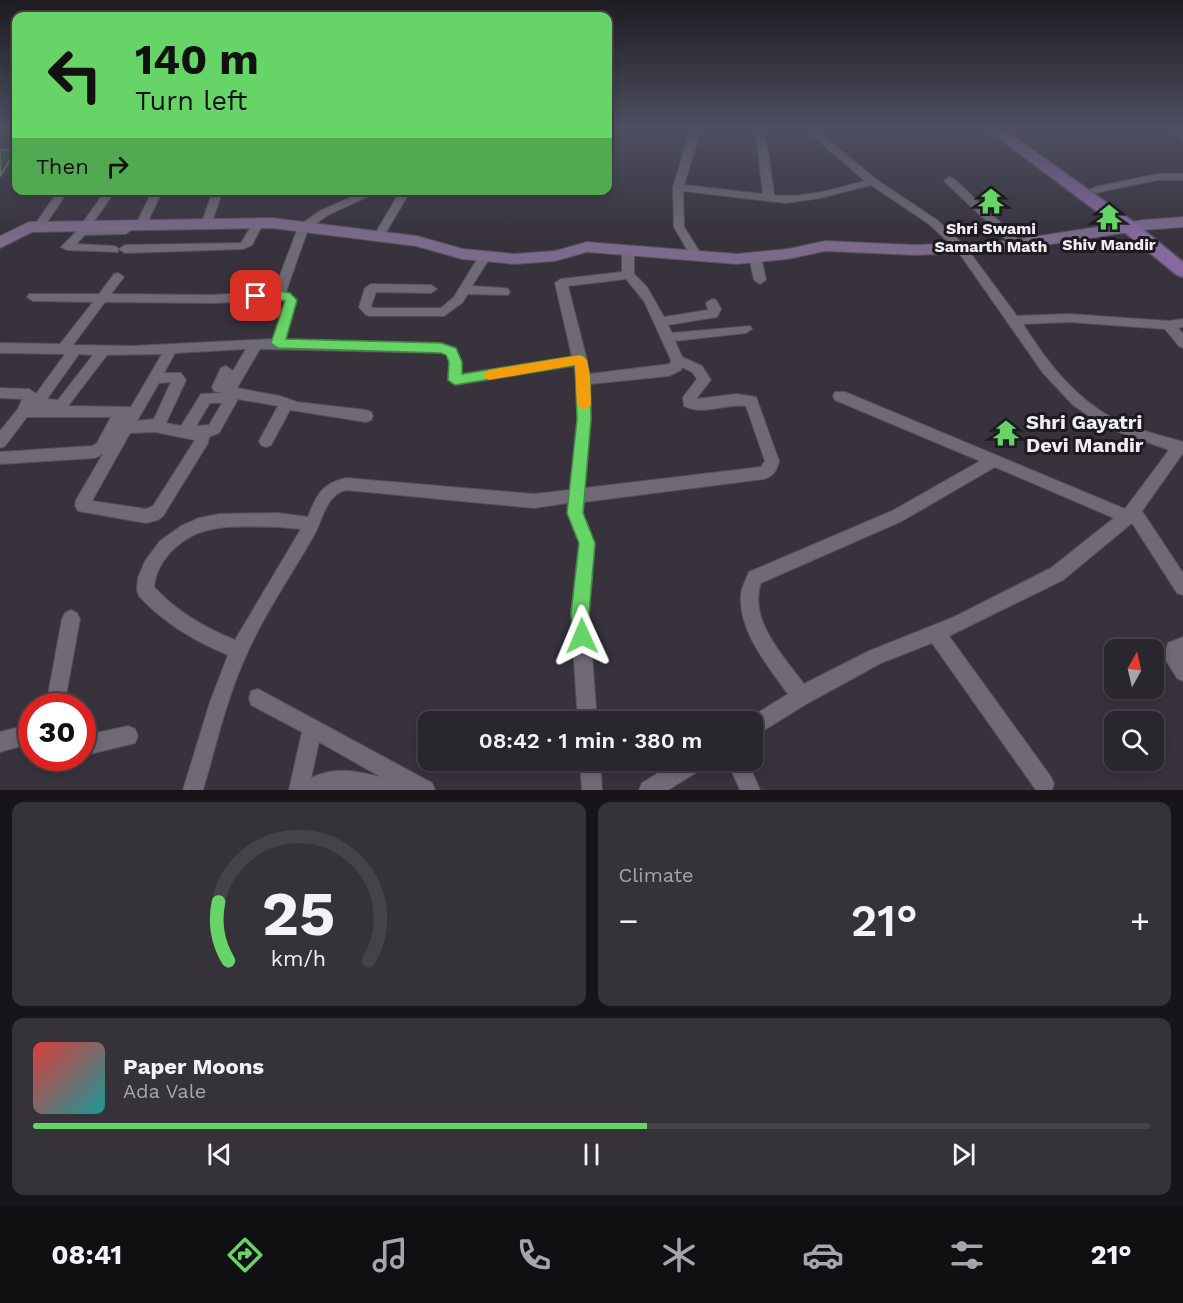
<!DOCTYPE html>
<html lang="en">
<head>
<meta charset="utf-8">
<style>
  :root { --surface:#29262d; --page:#353239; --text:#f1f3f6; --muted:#a5a5aa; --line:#454349; --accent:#66d466 }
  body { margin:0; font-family:"Work Sans",sans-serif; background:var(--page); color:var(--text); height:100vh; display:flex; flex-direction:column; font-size:22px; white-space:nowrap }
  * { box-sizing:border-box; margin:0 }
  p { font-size:20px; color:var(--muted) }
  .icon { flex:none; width:33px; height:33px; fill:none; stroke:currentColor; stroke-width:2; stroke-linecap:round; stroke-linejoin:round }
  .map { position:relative; height:790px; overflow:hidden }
  .sheet { display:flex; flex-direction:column; gap:12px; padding:12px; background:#171519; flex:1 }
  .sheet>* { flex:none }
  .top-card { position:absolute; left:12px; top:12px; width:600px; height:183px; border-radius:12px; box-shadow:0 3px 9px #0003,0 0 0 2px var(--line); background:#66d466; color:#111; overflow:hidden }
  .needle { width:39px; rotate:8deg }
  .tools { position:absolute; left:1104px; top:639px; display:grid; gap:12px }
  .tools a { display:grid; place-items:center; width:60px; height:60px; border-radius:12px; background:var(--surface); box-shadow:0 3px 9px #0003,0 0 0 2px var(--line); font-size:30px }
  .speed { position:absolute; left:18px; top:693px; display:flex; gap:12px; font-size:30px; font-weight:700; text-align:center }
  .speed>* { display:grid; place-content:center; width:78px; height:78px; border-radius:50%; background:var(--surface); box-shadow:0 3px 9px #0003,0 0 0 2px var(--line); line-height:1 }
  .speed .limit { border:9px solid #d22; background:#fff; color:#111 }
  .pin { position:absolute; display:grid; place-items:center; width:51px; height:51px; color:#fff; margin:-26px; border-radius:12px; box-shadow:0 3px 9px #0006 }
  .me { position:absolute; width:66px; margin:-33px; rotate:359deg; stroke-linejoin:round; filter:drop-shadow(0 0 4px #0008) }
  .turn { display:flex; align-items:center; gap:21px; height:126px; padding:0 24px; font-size:27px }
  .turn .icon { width:78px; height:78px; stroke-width:2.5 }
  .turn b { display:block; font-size:42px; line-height:51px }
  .then { display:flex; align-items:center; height:57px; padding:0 24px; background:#0003; gap:12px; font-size:22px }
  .big { font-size:45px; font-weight:600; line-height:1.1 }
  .sheet .tile { flex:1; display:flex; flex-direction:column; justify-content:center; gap:9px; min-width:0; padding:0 21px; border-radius:12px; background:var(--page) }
  .sheet .dial { align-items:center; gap:0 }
  .dial svg { height:156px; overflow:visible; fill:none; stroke:var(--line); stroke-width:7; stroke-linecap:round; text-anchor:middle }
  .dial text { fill:var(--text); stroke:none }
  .song { display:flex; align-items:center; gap:18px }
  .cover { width:72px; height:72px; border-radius:9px; background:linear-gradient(135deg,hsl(0 70% 55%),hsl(180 70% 35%)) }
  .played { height:6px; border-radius:3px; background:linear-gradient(90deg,var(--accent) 55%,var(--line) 55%) }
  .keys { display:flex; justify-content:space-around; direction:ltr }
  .heat { display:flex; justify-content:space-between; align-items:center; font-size:33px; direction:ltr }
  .sheet .tiles { flex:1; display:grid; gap:12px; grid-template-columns:1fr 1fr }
  .tile:last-child { grid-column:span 2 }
  .trip { position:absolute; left:418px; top:711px; width:345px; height:60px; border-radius:12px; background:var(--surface); box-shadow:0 3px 9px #0003,0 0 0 2px var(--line); font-weight:600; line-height:60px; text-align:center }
  .dock { display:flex; height:96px; justify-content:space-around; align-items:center; background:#100f12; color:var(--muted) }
  .dock .icon { width:42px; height:42px }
  .dock .active { color:var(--accent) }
  .dock b { font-size:27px; color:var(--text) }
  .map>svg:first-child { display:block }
</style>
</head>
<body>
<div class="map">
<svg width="1183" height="790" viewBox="0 0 1183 790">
  <rect width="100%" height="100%" fill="#37323c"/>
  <path fill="#295829" stroke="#899388" stroke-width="1.5" d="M 16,149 L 16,151 L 0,176 L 0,150 Z"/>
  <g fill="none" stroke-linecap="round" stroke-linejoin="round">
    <g stroke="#555159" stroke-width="2">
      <path id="street" d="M 691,129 L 701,129 L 684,185 L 763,194 L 758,151 L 753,129 L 762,129 L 768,151 L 774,195 C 804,199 836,188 865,181 L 805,129 L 815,129 L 877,180 L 937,220 L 965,246 L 1017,316 L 1069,314 L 1169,321 L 1183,319 L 1183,327 L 1178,328 L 1183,334 L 1183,348 L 1179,346 L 1165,329 L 1069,322 L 1023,324 C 1049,365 1079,404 1125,424 C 1144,432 1164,436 1183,442 L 1183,453 L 1142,511 L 1183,573 L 1183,595 L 1177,593 L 1132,523 L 1063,580 L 949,636 L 1051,777 L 1054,784 L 1052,790 L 1036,790 L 932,643 L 881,663 L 808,703 L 753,737 L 753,722 L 746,720 L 788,694 C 768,666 738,631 741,594 C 742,587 746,579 749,572 L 892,511 L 980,461 L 835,400 L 833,396 L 835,392 L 845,392 L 1125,509 L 1169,450 L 1105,427 L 1073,405 L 1043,373 L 957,250 L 929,224 L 871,185 L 820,198 L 786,203 L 683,191 L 684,227 L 703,257 L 701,260 L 693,260 L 674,227 L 673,187 ZM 995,467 L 1114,518 L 1051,568 L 954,617 L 869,651 L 804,684 C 784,657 748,620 761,583 L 902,521 Z
        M 1168,129 L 1178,129 L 1183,132 L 1183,140 Z
        M 1157,174 L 1183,174 L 1183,180 L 1157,180 L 1095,193 L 1090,190 L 1095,187 Z
        M 949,177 L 953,178 L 1021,242 L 1021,246 L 1013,246 L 945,182 L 944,180 Z
        M 59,190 L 69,190 L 43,228 L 35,228 L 34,226 Z
        M 106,190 L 116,190 L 90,227 L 82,227 L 81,225 Z
        M 153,190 L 163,190 L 145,227 L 136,226 L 126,234 L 85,235 L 76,244 L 114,246 L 118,248 L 118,252 L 67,250 L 61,247 L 78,230 L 123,228 L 128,223 L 136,224 Z
        M 213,190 L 223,190 L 212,222 L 207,225 L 202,222 Z
        M 367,190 L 382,190 L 328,215 L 308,229 L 286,292 L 297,300 L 286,339 L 441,343 L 456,348 L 461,362 L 462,374 L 572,357 L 555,283 L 561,279 L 622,272 L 622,252 L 628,248 L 634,252 L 634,274 L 647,287 L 664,317 L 708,310 L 706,303 L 712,299 L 716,300 L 721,309 L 717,317 L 668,325 L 672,333 L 750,326 L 752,329 L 746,333 L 675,341 L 682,357 L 702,366 L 711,380 L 696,399 L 737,394 L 756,397 L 779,461 C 777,470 774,476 764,479 L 584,502 L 583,513 L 595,543 L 589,614 L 597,722 L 578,722 L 571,614 L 579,543 L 567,513 L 568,503 L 534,508 L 346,490 C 325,495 323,521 313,537 C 290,577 263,616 245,658 C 226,700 216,746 203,790 L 183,790 L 210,702 L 228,655 C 194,641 164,623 139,596 L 137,590 L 138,578 L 145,561 L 160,541 L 181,526 L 199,518 L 219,514 L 278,513 L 308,517 C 316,496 322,483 346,478 L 534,494 L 570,490 C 574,450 583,406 574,366 L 455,385 L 448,380 L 449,362 L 446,354 L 441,353 L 260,349 L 237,388 L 280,396 L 297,402 L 366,410 L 371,412 L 373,416 L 371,420 L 366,422 L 290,410 L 271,445 L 266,447 L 261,445 L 259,441 L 278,406 L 238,399 L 219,433 L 209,437 L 208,443 L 163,516 L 158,520 L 146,523 L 78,511 L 75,506 L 76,500 L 103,454 L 95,458 L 0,464 L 0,452 L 92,446 L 97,443 L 111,417 L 27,417 L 5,446 L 0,448 L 0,431 L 18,409 L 22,399 L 0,398 L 0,388 L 29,389 L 36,394 L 65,354 L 0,353 L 0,343 L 60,344 L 93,302 L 33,301 L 27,297 L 29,294 L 99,294 L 114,274 L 118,273 L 124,277 L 111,294 L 212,295 L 274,291 L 299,225 L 320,211 ZM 626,279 L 644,301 L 671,360 L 670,364 L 589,374 L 587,360 L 568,286 ZM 283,300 L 285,301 L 273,339 L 133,346 L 73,345 L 105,302 L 212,303 ZM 246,349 L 233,371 L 226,366 L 221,368 L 212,387 L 214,391 L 223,393 L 201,394 L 181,426 L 166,423 L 186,380 L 181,373 L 164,373 L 175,353 ZM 79,354 L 93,355 L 58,400 L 47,399 ZM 162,354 L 131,407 L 68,406 L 107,355 ZM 682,367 L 692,372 L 697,379 L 683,397 L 684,406 C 702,416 726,403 746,406 L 765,461 L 761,467 L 585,488 L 591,419 L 590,384 L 669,376 L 681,370 ZM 171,382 L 154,419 L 137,421 L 159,383 ZM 210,403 L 222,403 L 209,425 L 196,426 ZM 155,432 L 195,440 L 153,506 L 146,509 L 92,501 L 130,433 ZM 278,527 L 301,529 L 235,640 C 205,628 176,611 154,587 C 157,558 184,534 213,529 C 232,525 258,527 278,527 Z
        M 401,190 L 411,190 L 382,239 L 374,239 L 373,237 Z
        M 259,219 L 264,222 L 252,245 L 243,249 L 125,253 L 119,249 L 125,245 L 241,243 L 255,220 Z
        M 485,252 L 491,256 L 472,286 L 504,288 L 508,289 L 510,292 L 508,295 L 468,294 L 462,303 L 444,316 L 370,316 L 366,315 L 359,307 L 365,288 L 371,284 L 431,285 L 437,289 L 431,293 L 376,292 L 371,306 L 373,308 L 441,308 L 454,297 L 481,253 Z
        M 755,253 L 761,257 L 766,280 L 760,284 L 754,280 L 749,257 Z
        M 71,610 L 77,613 L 80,619 L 64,706 L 46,706 L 62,619 L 65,613 Z
        M 1183,637 L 1183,681 L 1177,678 L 1164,657 L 1168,643 Z
        M 258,689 L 432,783 L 435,790 L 289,790 L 302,732 L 251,705 L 249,698 L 251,691 ZM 319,742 L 381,777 C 356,771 335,766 311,778 Z
        M 32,724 L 32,743 L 0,752 L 0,732 Z
        M 128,726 L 135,729 L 138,736 L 135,743 L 82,756 L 82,736 Z
        M 580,760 L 600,760 L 602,790 L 582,790 Z
        M 679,760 L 708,760 L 705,767 L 668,790 L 639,790 L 642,783 Z
        M 727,760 L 747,760 L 760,790 L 740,790 Z"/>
    </g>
    <g stroke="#555159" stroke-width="2">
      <path id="secondary" d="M 1183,217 L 1183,227 L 1143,230 L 1007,251 L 915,255 L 825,251 L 788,259 L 737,264 L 587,252 L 555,261 L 514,264 L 462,259 L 416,246 L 272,228 L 32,232 L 0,248 L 0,236 L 29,222 L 272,218 L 417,236 L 463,249 L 514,254 L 555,251 L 587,242 L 737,254 L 788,249 L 825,241 L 915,245 L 1007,241 L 1143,220 Z"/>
    </g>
    <g stroke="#555159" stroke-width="3">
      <path id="primary" d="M 987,129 L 1003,129 L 1135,223 L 1183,262 L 1183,277 L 1177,275 L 1123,231 Z"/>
    </g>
    <use href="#street" fill="#6f6a75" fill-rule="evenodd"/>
    <use href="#secondary" fill="#7b6a8b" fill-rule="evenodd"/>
    <use href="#primary" fill="#8769a1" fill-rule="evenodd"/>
  </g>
  <linearGradient id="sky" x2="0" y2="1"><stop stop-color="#1e1c21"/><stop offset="0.54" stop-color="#4d4f61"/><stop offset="1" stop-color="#4d4f61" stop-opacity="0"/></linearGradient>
  <rect width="1183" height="239" fill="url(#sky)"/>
  <path fill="#66d466" stroke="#428a42" stroke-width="1.5" d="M 279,291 L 290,293 L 297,300 L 286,339 L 441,343 L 456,348 L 462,362 L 462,374 L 580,355 L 585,356 L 590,376 L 591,419 L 583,513 L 595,543 L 589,614 L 590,636 L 588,642 L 582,644 L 575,642 L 571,614 L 579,543 L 567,513 L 577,419 L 575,365 L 455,385 L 448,380 L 449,362 L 446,355 L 441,353 L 278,348 L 271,343 L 285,301 C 274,296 259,305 250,296 L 256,292 Z"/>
  <path fill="#f59e0b" d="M 580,355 L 587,360 L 590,376 L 591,405 L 584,410 L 577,405 L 575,365 L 489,380 L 482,375 L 489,370 Z"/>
  <defs>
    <g id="temple-bare" transform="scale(2.07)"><path d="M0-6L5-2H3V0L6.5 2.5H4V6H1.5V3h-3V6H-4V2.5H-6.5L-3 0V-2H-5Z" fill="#66d466" stroke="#1d1b1f" stroke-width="2.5" paint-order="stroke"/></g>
  </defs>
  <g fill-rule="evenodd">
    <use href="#temple-bare" x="991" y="201"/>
    <use href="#temple-bare" x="1109" y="217"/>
    <use href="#temple-bare" x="1006" y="433"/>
  </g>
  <g text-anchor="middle" stroke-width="6" stroke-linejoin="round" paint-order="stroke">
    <g font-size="16" font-weight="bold" fill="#f0ecf3" stroke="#1d1b1f">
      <text x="991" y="234">Shri Swami<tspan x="991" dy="18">Samarth Math</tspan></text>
      <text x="1109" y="250">Shiv Mandir</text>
    </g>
    <g font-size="20" font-weight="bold" fill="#f0ecf3" stroke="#1d1b1f" text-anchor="start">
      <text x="1026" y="429">Shri Gayatri<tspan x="1026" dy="23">Devi Mandir</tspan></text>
    </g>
  </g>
</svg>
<div class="tools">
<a><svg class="needle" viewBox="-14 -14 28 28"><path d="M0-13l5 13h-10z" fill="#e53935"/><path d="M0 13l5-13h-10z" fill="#a5a5aa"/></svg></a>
<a><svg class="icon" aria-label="search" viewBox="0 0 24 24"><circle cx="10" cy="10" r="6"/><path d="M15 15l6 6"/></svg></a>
</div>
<div class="speed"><div class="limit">30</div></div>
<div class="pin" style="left:256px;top:296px;background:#d93025"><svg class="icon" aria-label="arrive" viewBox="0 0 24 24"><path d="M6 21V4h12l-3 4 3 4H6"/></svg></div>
<svg class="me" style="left:582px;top:636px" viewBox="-20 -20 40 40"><path d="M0-17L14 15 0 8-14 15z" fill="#66d466" stroke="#fff" stroke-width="4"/></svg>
<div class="trip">08:42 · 1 min · 380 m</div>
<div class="top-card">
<div class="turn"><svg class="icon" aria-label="left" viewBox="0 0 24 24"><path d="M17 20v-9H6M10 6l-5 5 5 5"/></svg><div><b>140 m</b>Turn left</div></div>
<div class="then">Then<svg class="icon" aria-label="right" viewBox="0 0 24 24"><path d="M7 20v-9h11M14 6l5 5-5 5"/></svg></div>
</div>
</div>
<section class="sheet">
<div class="tiles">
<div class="tile dial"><svg viewBox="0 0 100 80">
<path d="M14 69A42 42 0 1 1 86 69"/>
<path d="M14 69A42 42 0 0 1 9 39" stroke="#66d466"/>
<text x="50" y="56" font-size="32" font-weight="700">25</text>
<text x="50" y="72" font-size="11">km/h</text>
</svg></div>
<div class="tile"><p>Climate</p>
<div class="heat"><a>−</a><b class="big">21°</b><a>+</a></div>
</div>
<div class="tile">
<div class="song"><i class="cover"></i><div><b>Paper Moons</b><p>Ada Vale</p></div></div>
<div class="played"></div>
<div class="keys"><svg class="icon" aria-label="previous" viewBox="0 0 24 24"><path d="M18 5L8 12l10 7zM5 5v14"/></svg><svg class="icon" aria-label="pause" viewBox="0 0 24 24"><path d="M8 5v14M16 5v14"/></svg><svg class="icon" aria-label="next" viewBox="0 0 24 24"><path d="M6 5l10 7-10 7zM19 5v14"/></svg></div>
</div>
</div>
</section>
<nav class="dock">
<b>08:41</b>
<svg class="icon active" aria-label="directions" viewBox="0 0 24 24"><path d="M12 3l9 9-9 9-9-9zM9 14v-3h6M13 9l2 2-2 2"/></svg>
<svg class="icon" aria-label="music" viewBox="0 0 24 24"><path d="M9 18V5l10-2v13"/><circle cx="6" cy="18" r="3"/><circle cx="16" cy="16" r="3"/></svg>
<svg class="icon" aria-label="phone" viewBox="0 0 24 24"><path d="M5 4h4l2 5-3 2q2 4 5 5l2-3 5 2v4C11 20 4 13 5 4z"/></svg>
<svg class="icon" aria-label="climate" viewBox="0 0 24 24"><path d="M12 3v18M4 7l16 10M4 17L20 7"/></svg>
<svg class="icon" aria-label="car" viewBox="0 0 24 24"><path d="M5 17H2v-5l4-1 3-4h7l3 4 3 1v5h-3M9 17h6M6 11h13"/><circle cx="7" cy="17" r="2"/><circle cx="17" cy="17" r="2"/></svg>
<svg class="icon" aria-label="filters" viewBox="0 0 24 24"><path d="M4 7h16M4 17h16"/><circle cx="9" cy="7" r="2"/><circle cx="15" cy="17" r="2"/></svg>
<b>21°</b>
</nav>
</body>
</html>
